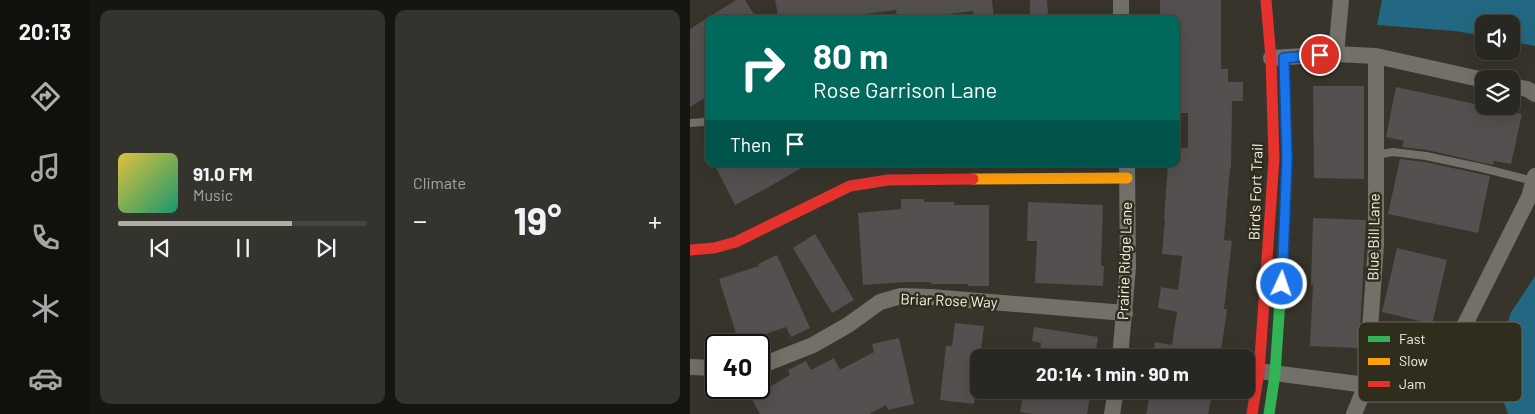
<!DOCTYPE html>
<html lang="en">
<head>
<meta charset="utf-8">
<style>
  :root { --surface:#292721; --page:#35332e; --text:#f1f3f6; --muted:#a5a5a5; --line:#45443f; --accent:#b1afa5 }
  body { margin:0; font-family:Barlow,sans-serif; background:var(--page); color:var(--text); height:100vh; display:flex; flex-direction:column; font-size:19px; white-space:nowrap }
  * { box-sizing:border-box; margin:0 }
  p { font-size:16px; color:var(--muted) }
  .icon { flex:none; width:28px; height:28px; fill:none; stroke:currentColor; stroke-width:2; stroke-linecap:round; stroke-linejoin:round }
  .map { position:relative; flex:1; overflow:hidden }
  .side { display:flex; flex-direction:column; gap:10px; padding:10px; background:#171512; width:600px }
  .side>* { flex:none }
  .guide { position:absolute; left:15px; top:15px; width:475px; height:152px; border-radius:10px; box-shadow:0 5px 20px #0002,0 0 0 1px var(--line); background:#00695c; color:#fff; overflow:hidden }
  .tools { position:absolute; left:785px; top:15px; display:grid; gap:10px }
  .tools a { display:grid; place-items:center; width:45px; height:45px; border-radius:10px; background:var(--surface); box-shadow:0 5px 20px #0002,0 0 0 1px var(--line); font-size:25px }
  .speed { position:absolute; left:15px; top:334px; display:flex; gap:10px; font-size:25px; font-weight:700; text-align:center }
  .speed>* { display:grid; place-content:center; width:65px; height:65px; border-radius:50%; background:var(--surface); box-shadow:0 5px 20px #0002,0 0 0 1px var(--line); line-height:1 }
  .speed .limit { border:2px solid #111; border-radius:8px; background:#fff; color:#111 }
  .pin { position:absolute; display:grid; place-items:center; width:42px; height:42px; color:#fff; margin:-21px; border:2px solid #fff; border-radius:50%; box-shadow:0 1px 5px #0007 }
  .me { position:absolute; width:55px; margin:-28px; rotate:3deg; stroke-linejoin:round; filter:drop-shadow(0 0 4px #0008) }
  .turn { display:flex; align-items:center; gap:18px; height:105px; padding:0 25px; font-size:22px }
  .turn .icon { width:65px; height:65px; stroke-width:2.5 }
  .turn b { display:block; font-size:35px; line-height:42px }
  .then { display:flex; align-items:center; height:48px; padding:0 25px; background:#0003; gap:10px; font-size:19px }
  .big { font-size:38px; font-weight:700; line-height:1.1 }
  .side .tile { flex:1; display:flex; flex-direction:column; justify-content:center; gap:8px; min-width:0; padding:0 18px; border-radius:10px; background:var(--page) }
  .song { display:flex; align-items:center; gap:15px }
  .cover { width:60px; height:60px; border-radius:8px; background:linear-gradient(135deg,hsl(50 70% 55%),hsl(160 70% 35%)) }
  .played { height:5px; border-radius:2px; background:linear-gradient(90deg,var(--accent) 70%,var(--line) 70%) }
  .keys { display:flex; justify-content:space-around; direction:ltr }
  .heat { display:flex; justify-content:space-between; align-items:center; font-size:28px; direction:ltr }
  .side .tiles { flex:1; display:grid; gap:10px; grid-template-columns:repeat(2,1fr) }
  .trip { position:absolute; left:280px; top:349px; width:285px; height:50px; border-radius:10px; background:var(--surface); box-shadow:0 5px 20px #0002,0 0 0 1px var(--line); font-weight:700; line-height:50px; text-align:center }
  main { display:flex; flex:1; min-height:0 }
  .tabs { display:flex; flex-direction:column; width:90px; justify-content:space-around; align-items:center; background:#10100d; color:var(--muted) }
  .tabs .icon { width:35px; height:35px }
  .tabs .on { color:var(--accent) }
  .tabs b { font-size:22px; color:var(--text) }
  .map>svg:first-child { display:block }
</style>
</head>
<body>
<main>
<nav class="tabs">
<b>20:13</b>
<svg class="icon on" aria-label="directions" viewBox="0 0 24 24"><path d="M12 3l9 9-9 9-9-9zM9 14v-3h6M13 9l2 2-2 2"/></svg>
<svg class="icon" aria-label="music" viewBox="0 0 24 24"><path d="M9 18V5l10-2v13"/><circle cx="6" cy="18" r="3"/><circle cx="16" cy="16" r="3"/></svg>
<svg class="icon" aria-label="phone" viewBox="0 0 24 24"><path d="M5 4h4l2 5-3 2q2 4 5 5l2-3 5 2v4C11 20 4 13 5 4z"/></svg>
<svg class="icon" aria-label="climate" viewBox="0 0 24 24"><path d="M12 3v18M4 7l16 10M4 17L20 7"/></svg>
<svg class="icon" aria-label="car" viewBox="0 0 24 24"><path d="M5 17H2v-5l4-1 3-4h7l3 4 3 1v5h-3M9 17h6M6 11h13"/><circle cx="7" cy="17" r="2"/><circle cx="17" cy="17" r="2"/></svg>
</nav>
<section class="side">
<div class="tiles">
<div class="tile">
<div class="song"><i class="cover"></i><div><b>91.0 FM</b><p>Music</p></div></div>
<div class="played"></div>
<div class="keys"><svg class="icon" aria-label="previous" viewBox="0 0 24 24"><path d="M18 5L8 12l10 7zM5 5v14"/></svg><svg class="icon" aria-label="pause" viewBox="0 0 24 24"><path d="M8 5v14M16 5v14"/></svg><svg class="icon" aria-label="next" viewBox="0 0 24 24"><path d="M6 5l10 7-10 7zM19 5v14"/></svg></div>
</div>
<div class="tile"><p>Climate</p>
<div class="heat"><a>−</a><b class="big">19°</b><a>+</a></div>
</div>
</div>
</section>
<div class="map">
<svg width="845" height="414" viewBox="0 0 845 414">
  <rect width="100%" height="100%" fill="#37342c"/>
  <path fill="#236882" d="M 692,0 L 845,0 L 845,46 L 821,41 L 821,24 L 794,24 L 794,36 L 765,31 L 687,25 Z
    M 845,276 L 845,414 L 818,414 L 806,380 L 820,314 Z"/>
  <path fill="#53504f" d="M 46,0 L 55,0 L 67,19 L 19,19 L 19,95 L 0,107 L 0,29 Z
    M 85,0 L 302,0 L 304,19 L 284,19 L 283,11 L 250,15 L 251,19 L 232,19 L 231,17 L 207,19 L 206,10 L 175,14 L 175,19 L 89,19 Z
    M 340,0 L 357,0 L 358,14 L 340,15 Z
    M 470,0 L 531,0 L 531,69 L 538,69 L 538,82 L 553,82 L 553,101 L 542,101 L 541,168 L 540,168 L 534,240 L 542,241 L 534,309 L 537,309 L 530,358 L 462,358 L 465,342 L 482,345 L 487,312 L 468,308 L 471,287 L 488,290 L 492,256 L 472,254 L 475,219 L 474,219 L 478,164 L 486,164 L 486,148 L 498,148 L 498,113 L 486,113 L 486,93 L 489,93 L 489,58 L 486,58 L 486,19 L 470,19 Z
    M 623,86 L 674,86 L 674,179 L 624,178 Z
    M 706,87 L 832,114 L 821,164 L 804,161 L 803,165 L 737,150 L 712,147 L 714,141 L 696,137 Z
    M 710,159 L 735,162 L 800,176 L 788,233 L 698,214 Z
    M 24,164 L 118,164 L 77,188 L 45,205 Z
    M 211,199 L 234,199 L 234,202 L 264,202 L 264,205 L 299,205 L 299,286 L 278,286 L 278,284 L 241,284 L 241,282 L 215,282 L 173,285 L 168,213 L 211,209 Z
    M 338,202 L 413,205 L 411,266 L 414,266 L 413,286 L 345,283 L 347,241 L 337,241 Z
    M 623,218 L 676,220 L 669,348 L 620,346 L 623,285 L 621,285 Z
    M 125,234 L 164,300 L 142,313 L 103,248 Z
    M 707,248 L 757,260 L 742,324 L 692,312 Z
    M 87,255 L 120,328 L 101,337 L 96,327 L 49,343 L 29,279 L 69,266 L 68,264 Z
    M 265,323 L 294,326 L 284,404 L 250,400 L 256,346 L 262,346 Z
    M 344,327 L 408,337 L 405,358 L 349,358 L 351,343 L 342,341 Z
    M 209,338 L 224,404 L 198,410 L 196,405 L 179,414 L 70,414 L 61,398 L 100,375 L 98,370 L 116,361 L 121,370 L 144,358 L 150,370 L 184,352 L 182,344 Z
    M 334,390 L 401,390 L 397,414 L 342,414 L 330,412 Z
    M 461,390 L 523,390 L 518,414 L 456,414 Z"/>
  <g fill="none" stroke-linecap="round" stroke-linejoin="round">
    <path stroke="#727069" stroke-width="8" d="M 0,123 L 14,122 L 19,119
      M 686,155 L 703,152 L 736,156 L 792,168 L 843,181"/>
    <path stroke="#727069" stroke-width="16" d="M 431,19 L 431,0
      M 646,54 L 651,0
      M 581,58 L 646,54 L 686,56 L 794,80
      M 821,86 L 837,89 L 845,94
      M 430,358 L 438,267 L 437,164
      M 69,364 L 75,364 L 123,345 L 158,325 L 190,302 L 211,296 L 241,297 L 435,313
      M 0,367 L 26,368
      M 576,372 L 676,385 L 731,388 L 747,380 L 839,197 L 845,176
      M 422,414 L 426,390
      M 664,414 L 676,385 L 686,245 L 686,56"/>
    <path stroke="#30b455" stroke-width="11" d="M 579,414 L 585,374 L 593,256"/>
    <path stroke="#ff9f0a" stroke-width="11" d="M 283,179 L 437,178"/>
    <path stroke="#e5322d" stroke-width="11" d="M 0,250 L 24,248 L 46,242 L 160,186 L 198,180 L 283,179
      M 562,414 L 569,372 L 584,159 L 581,58 L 576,0"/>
  </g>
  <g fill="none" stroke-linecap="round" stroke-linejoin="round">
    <g stroke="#114b97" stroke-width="12">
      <path id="route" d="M 592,284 L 597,159 L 594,58 L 630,55"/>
    </g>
    <use href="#route" stroke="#1a73e8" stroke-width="9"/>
  </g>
  <g text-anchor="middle" stroke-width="5" stroke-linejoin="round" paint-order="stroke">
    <g font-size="15" fill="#f3f1e6" stroke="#312d1d">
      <text transform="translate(566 192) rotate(-88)" y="5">Bird's Fort Trail</text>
      <text transform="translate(684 237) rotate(-89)" y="5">Blue Bill Lane</text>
      <text transform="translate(435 261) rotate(-88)" y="5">Prairie Ridge Lane</text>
      <text transform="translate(259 301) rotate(2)" y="5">Briar Rose Way</text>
    </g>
  </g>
  <rect x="668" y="322" width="164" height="80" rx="8" fill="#312d1d" stroke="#6b6859" stroke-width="1"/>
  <rect x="678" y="336" width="22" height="6" fill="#30b455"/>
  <rect x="678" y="358" width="22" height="7" fill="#ff9f0a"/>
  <rect x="678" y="381" width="22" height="6" fill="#e5322d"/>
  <g font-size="14" fill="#f3f1e6">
    <text x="709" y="344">Fast</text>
    <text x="709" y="366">Slow</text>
    <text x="709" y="389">Jam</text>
  </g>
</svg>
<div class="tools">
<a><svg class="icon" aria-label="sound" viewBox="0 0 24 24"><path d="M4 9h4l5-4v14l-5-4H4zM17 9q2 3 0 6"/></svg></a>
<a><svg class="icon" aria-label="layers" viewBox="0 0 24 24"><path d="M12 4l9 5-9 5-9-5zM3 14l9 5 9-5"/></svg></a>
</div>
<div class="speed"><div class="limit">40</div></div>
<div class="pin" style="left:630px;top:55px;background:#d93025"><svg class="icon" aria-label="arrive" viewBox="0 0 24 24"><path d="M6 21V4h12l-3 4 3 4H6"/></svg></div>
<svg class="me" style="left:592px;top:284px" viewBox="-20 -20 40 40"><circle r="17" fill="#1a73e8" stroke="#fff" stroke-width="3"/><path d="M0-11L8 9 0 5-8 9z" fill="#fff"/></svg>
<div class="trip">20:14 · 1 min · 90 m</div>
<div class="guide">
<div class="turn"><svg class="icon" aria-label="right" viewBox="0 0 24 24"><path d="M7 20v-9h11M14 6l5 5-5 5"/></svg><div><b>80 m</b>Rose Garrison Lane</div></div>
<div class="then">Then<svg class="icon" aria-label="arrive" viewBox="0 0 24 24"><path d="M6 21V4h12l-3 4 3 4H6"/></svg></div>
</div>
</div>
</main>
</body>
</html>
